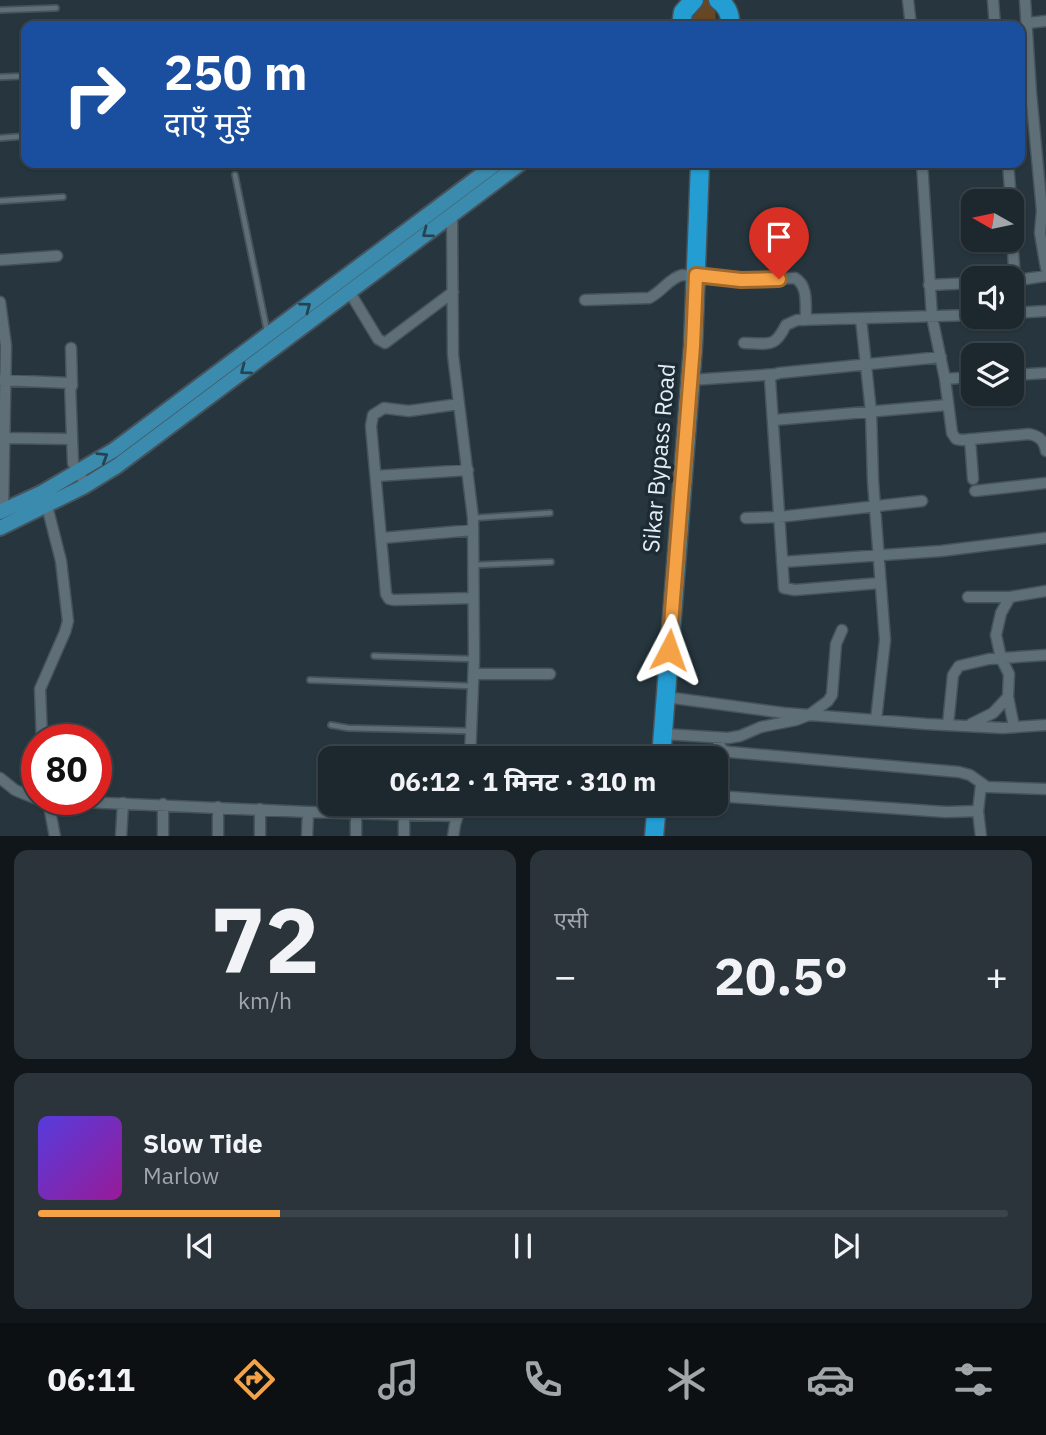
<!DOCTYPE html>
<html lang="hi">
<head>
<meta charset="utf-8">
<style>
  :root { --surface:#1d282e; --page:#2a343a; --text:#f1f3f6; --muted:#a0a6aa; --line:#3b444a; --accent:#f5a246 }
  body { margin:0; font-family:"IBM Plex Sans","Noto Sans Devanagari",sans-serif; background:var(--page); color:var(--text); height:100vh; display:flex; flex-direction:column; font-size:26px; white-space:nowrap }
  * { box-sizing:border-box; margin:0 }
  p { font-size:23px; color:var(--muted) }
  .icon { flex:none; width:38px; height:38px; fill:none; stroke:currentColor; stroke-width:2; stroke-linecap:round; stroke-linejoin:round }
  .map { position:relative; height:836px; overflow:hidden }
  .side { display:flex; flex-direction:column; gap:14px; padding:14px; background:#101619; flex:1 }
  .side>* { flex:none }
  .hud { position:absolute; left:21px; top:21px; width:1004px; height:147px; border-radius:14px; box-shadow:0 2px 5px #0004,0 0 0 2px var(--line); background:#1a4fa0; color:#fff; overflow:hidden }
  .needle { width:46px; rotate:279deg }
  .fabs { position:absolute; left:961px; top:189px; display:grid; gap:14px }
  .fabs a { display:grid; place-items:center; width:63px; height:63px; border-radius:14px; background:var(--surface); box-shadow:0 2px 5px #0004,0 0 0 2px var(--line); font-size:35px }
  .speed { position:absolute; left:21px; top:724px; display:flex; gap:14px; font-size:35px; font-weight:700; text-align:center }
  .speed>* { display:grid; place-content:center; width:91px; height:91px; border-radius:50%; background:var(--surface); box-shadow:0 2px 5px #0004,0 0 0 2px var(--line); line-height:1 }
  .speed .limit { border:10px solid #d22; background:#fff; color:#111 }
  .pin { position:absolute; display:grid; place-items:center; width:60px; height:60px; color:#fff; margin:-72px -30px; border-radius:50% 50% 50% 0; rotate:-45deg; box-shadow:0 0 7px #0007 }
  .pin .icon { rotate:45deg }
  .me { position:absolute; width:77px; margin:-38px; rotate:4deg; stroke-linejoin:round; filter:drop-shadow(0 0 5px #0008) }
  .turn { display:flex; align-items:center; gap:24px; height:147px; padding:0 28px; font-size:32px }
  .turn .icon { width:91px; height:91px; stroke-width:2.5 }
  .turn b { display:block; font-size:49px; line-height:60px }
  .big { font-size:52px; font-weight:700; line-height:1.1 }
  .side .widget { flex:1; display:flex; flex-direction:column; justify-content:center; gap:10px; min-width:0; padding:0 24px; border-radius:14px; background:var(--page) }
  .side .dial { align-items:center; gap:0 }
  .dial b { font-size:91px; line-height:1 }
  .song { display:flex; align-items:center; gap:21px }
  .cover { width:84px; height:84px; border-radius:10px; background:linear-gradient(135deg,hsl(250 70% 55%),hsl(300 70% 35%)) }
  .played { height:7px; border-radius:4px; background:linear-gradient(90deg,var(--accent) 25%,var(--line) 25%) }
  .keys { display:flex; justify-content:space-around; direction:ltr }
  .heat { display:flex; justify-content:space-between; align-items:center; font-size:38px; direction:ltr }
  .side .tiles { flex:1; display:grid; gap:14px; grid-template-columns:1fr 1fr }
  .widget:last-child { grid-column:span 2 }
  .trip { position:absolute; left:318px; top:746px; width:410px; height:70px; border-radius:14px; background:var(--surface); box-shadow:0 2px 5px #0004,0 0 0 2px var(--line); font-weight:700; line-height:70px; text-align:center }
  .tab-bar { display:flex; height:112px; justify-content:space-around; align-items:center; background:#0c1012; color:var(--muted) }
  .tab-bar .icon { width:49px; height:49px }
  .tab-bar .current { color:var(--accent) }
  .tab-bar b { font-size:32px; color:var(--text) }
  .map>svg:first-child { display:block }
</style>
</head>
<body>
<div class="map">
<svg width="1046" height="837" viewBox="0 0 1046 837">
  <rect width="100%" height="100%" fill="#27363e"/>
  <path fill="#674624" d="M 695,0 L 709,0 L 715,4 L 716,26 L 687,26 Z"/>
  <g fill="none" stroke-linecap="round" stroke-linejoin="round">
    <g stroke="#46535b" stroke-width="8">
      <path id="lane" d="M 0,10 L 56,8
        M 0,77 L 26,76
        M 0,138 L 26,136
        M 235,175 L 267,331
        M 0,201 L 63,197
        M 473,518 L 550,513
        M 474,565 L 551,562
        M 374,656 L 473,659
        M 310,680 L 472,686
        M 331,725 L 348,728 L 470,731"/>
    </g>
    <g stroke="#46535b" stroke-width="13">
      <path id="street" d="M 908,0 L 911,26
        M 993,0 L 995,26
        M 1025,0 L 1031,93 L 1042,211 L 1040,233 L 1046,268
        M 1028,23 L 1046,21
        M 922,163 L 932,317 L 945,379 L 952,433 L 956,439 L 962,440 L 1029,434 C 1039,436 1044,440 1046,451
        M 1008,163 L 1011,201
        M 452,213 L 453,355 L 473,518 L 474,659 L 470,758
        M 1012,236 L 1015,281
        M 0,260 L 57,256
        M 1012,281 L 1046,276
        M 929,285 L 973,283
        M 349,291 L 378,339 L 385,343 L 453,292
        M 585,300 L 649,298 C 662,292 668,279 682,275 L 741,280 L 795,278 C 809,286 805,306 806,320
        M 0,302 L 6,346 L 3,511
        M 1012,313 L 1046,311
        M 861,319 L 871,412 L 873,481 L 885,640 L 876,720
        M 744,343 C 769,343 774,349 786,325 L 797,320 L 973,315
        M 71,348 L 72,386
        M 1012,375 L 1046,373
        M 945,379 L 973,377
        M 0,380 L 70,383 L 73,463 L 86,485
        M 691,380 L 777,374
        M 459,404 L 409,411 L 384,408 L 373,415 L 371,426 L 386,594 L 389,599 L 394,600 L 473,598
        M 774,420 L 947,405
        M 6,438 L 72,439
        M 970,439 L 973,479
        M 376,476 L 468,470
        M 975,491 L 1046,483
        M 746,518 L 779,517 L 922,501
        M 382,538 L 473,530
        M 782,562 L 941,551 L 1046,538
        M 880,583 L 795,590 L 784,588 L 770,379 L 773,375 L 779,373 L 941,357
        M 968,597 L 1010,597
        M 474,674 L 550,674
        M 666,697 L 784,713 L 926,724 L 1003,728 L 1046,725
        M 1008,697 L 1014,727
        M 971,724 L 993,713 L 1008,697 L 1009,674 L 1001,658 L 996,635 L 1001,613 L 1010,597 L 1046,591
        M 948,725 L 953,675 L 959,666 L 989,659 L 1046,655
        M 663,734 L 728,738 L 740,736 L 761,727 L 796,720 L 809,715 L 828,701 L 832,695 L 836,644 L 842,630
        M 716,738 L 723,751 L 730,752 L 959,772 L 970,775 L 987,787 L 1046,789
        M 42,740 L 40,689 L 65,632 L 68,621 L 61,561 L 47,506
        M 0,778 L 15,790 L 37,799
        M 981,785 L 978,811 L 981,837
        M 716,796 L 946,812 L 978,811
        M 39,800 L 308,812 L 457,816
        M 48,800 L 55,837
        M 121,837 L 123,803
        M 163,837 L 163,804
        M 218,837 L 218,807
        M 260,837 L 260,809
        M 307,837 L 308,812
        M 356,837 L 356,813
        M 404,837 L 404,815
        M 453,837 L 455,824 L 462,803"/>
    </g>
    <g stroke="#46535b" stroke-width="18">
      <path id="primary" d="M 0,512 L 43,492 L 114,450 L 497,163
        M 0,528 L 83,487 L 117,466 L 521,163"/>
    </g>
    <g stroke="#46535b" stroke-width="21">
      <path id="highway" d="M 718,0 C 727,6 731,15 730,26
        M 681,26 L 683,12 L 694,0
        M 661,758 L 693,346 L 700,163
        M 654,837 L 657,803"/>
    </g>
    <use href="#lane" stroke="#5f6f78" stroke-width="4.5"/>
    <use href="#street" stroke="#5f6f78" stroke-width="10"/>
    <use href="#primary" stroke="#3b8bae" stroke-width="14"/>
    <use href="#highway" stroke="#239dd2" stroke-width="18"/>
  </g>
  <defs><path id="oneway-chevron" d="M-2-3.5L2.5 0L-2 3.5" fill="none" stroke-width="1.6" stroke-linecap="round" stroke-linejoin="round" transform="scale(1.75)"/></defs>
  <g stroke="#244452">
    <use href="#oneway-chevron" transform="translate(427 233) rotate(143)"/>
    <use href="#oneway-chevron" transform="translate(306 307) rotate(-37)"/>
    <use href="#oneway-chevron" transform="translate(245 370) rotate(143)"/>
    <use href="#oneway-chevron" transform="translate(103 457) rotate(-32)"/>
  </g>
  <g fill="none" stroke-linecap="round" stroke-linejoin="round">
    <g stroke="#9f692e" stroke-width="18">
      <path id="route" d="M 669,650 L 693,346 L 696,275 L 741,280 L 779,279"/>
    </g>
    <use href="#route" stroke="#f5a246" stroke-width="12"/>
  </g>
  <g text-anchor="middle" stroke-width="7" stroke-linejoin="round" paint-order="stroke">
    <g font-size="23" fill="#e4edf3" stroke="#1d2c34">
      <text transform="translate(659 458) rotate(-85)" y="8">Sikar Bypass Road</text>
    </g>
  </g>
</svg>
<div class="fabs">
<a><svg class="needle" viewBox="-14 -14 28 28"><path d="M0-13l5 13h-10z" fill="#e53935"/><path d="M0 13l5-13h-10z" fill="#a0a6aa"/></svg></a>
<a><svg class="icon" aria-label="sound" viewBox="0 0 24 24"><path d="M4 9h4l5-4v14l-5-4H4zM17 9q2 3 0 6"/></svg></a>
<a><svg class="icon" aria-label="layers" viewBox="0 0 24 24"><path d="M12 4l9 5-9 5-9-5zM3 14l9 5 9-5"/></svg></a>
</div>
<div class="speed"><div class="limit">80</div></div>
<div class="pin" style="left:779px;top:279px;background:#d93025"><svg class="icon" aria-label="arrive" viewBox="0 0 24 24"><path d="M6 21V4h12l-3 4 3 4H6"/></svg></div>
<svg class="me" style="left:669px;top:650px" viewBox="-20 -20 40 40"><path d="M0-17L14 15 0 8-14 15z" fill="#f5a246" stroke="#fff" stroke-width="4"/></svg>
<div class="trip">06:12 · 1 मिनट · 310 m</div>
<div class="hud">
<div class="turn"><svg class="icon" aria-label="right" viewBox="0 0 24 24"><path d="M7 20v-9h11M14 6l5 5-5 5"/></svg><div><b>250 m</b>दाएँ मुड़ें</div></div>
</div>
</div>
<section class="side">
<div class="tiles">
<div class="widget dial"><b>72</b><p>km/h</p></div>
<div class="widget"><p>एसी</p>
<div class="heat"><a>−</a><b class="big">20.5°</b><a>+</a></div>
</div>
<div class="widget">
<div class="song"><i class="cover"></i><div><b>Slow Tide</b><p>Marlow</p></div></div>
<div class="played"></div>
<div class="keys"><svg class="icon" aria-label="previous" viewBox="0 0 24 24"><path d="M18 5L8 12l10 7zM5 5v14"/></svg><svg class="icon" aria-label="pause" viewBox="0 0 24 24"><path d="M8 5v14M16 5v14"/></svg><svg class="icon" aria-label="next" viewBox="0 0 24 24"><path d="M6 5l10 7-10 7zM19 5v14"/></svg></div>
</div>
</div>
</section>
<nav class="tab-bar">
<b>06:11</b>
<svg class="icon current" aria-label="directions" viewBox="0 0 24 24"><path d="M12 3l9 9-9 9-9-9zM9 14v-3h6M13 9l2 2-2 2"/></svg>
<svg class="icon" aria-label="music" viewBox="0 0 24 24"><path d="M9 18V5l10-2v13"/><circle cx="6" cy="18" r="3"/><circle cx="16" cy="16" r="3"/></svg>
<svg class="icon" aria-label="phone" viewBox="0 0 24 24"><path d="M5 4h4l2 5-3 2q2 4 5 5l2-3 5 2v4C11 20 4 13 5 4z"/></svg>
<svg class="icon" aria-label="climate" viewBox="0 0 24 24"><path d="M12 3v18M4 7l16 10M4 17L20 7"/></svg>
<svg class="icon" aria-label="car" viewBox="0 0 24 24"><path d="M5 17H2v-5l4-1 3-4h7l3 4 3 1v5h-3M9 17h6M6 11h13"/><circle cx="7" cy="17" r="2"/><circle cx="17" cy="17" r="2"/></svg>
<svg class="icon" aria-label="filters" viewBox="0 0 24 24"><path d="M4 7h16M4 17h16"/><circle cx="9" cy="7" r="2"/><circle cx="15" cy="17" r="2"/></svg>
</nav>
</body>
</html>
